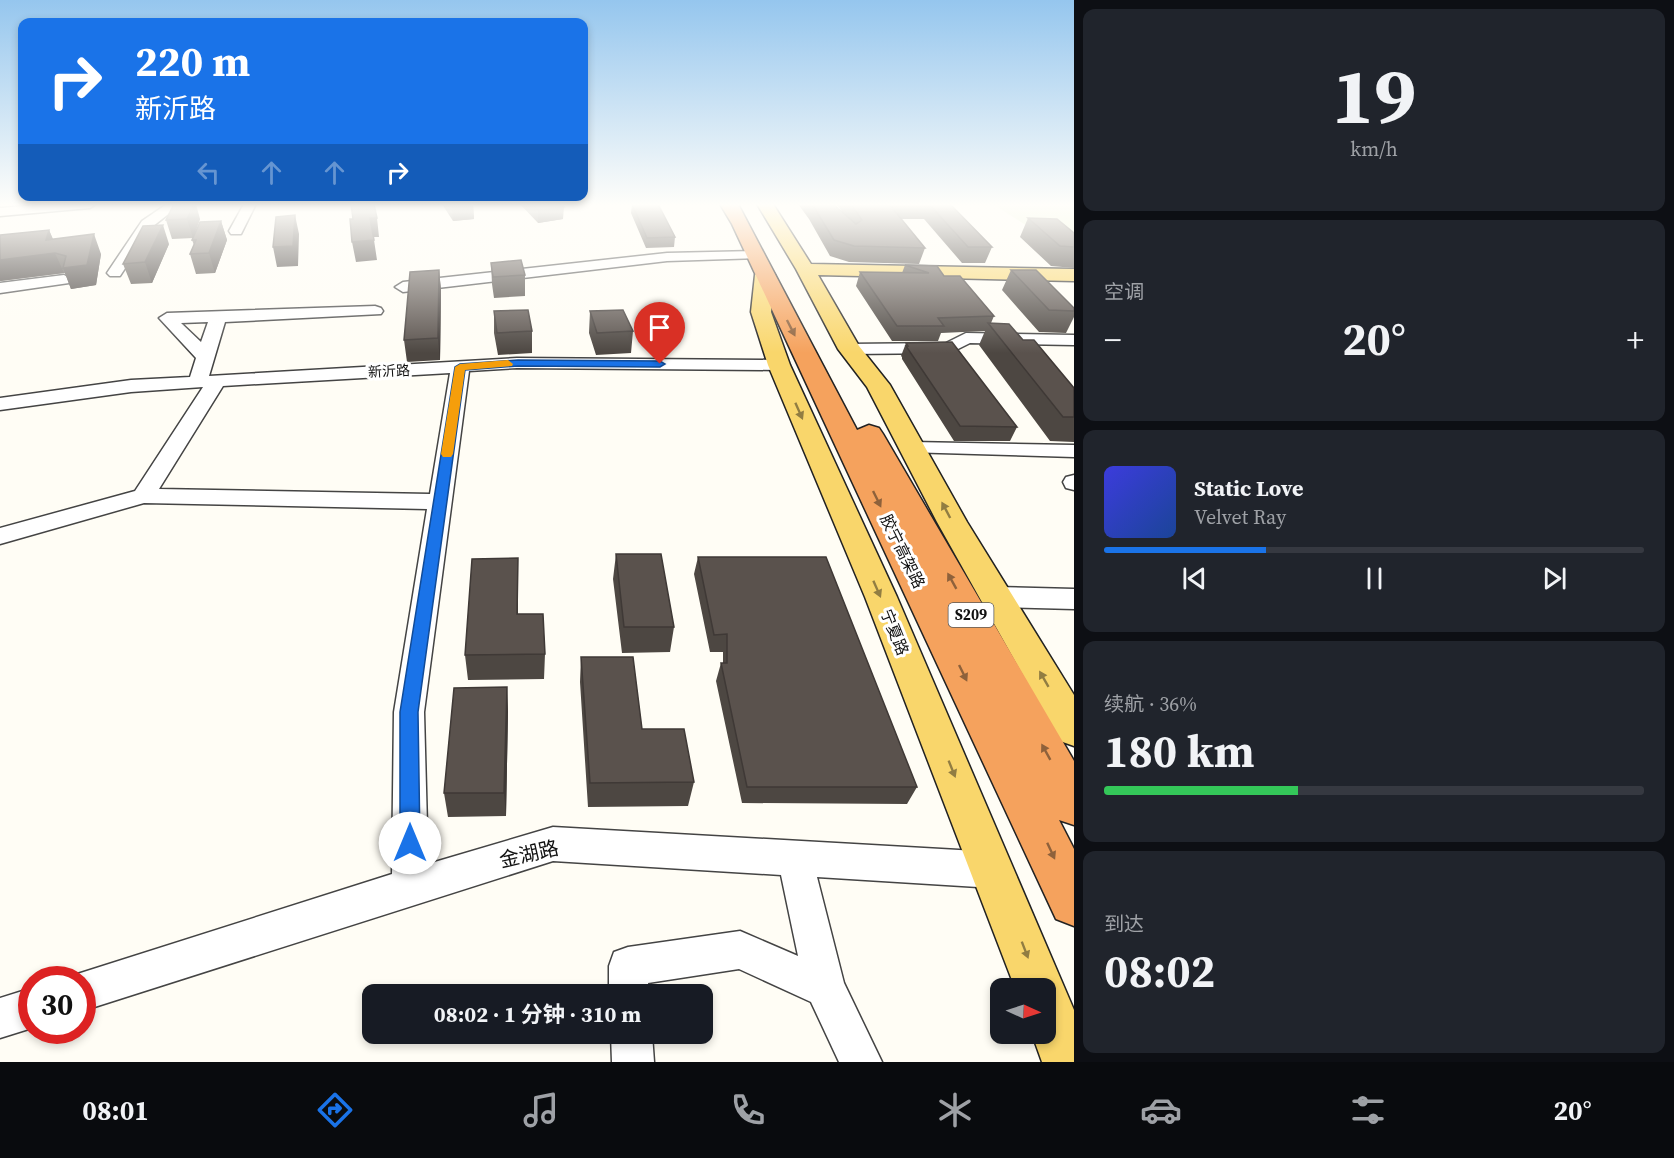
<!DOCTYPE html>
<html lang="zh">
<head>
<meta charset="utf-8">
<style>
  :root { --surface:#171b24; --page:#20242c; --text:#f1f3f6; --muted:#9ea1a6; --line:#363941; --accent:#1a73e8 }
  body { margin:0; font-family:"Source Serif 4","Noto Sans SC",serif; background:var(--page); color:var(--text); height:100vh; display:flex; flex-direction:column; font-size:22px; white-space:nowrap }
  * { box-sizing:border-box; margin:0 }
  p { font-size:20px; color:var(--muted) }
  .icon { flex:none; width:33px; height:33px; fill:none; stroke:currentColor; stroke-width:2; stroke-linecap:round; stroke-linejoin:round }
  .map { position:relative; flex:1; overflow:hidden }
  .panel { display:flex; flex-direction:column; gap:9px; padding:9px; background:#0d0f14; width:600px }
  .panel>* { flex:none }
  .hud { position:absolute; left:18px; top:18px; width:570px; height:183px; border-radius:12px; box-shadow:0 3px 9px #0003; background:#1a73e8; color:#fff; overflow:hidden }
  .needle { width:39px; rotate:93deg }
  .tools { position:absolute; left:990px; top:978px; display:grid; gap:12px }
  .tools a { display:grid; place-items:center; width:66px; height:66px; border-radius:12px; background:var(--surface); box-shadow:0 3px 9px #0003; font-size:30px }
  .speed { position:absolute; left:18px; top:966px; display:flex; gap:12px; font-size:30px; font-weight:700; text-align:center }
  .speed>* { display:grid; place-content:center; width:78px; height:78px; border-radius:50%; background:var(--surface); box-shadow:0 3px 9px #0003; line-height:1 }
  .speed .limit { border:9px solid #d22; background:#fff; color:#111 }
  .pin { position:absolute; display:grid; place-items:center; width:51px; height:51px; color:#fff; margin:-62px -26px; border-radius:50% 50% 50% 0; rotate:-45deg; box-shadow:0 0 6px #0007 }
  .pin .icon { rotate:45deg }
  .me { position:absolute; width:66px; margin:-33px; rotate:0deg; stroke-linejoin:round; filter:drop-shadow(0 0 4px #0008) }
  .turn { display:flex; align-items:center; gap:21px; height:126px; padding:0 18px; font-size:27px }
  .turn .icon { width:78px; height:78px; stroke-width:2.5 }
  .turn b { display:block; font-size:42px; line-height:51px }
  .lanes { display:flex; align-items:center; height:57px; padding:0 18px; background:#0003; justify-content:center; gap:30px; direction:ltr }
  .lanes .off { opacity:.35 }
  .big { font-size:45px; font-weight:700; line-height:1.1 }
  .panel .tile { flex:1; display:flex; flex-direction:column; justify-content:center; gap:9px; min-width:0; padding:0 21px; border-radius:12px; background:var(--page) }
  .panel .dial { align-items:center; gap:0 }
  .dial b { font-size:78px; line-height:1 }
  .song { display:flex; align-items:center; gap:18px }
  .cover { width:72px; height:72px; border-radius:9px; background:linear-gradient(135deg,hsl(240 70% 55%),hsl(220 70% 35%)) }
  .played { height:6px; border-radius:3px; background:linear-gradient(90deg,var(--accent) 30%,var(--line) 30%) }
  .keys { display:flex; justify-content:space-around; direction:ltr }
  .heat { display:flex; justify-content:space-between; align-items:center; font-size:33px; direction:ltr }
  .charge { height:9px; border-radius:4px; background:linear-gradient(90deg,#34c759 36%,var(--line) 0) }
  .trip { position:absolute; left:362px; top:984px; width:351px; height:60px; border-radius:12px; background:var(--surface); box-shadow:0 3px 9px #0003; font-weight:700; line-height:60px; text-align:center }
  .tab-bar { display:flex; height:96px; justify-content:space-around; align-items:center; background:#090b0e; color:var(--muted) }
  .tab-bar .icon { width:42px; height:42px }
  .tab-bar .active { color:var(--accent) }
  .tab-bar b { font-size:27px; color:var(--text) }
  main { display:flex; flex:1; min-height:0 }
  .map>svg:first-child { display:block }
</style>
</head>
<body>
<main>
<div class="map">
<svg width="1074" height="1062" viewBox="0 0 1074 1062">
  <rect width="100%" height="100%" fill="#fffdf5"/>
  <path fill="#e6f2cf" d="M 993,204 L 1074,204 L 1074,235 L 1024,224 Z"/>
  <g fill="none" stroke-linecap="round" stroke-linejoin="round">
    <g stroke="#444" stroke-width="3">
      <path id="minor" d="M 48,204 L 96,204 L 90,208 L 0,216 L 0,208 Z
        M 167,204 L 181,204 L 152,227 L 120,276 L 110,276 L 107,273 L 142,221 Z
        M 244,204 L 256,204 L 241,234 L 231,234 L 229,231 Z
        M 755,251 L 760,252 L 762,255 L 760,258 L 667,261 L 403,292 L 395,287 L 403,282 L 667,253 Z
        M 64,275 L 72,280 L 69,283 L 0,293 L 0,283 Z
        M 375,306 L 381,308 L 383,311 L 381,314 L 225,322 L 209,376 L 517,358 L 779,360 L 785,361 L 788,365 L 785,369 L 779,370 L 517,368 L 469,371 L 424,712 L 428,864 L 553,827 L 994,852 L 1007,857 L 1012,870 L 1007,883 L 994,888 L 817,877 L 844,983 L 882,1062 L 839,1062 L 811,1002 L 739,969 L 648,983 L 649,994 L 609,994 L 609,966 L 614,952 L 628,947 L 740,931 L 798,956 L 781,875 L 553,861 L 82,1011 L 82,980 L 67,980 L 68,977 L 392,874 L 394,712 L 427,509 L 144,503 L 0,544 L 0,528 L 135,491 L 203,387 L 131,392 L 0,410 L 0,398 L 131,380 L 190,377 L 196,358 L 159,318 L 167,313 ZM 208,322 L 201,342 L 181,323 ZM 450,373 L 430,494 L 159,489 L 223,386 Z
        M 966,333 L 1074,335 L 1074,345 L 970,343 L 950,353 L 849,354 L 843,353 L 840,349 L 843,345 L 849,344 L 946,343 Z
        M 912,442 L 1074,445 L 1074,457 L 905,452 L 901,448 L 905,444 Z
        M 1074,475 L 1074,490 L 1066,488 L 1063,482 L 1066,477 Z
        M 996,587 L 1074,589 L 1074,609 L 996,607 L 987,604 L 983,597 L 987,590 Z
        M 32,988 L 32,1028 L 0,1038 L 0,998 Z
        M 611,1034 L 652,1034 L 654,1062 L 612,1062 Z"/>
    </g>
    <g stroke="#222" stroke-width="3">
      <path id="major" d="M 757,204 L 773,204 L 811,264 L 1074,269 L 1074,281 L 818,275 L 859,346 L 890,385 L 967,522 L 1074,695 L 1074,746 L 1060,741 L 937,522 L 867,387 L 838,349 L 796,269 Z
        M 765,269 L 772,271 L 775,275 L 771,312 L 790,365 L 897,597 L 1074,1010 L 1074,1062 L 1042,1062 L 1032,1034 L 1046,1034 L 1046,988 L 1015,988 L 865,597 L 768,365 L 751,312 L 755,275 L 758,271 Z"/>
    </g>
    <g stroke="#222" stroke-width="3">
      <path id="highway" d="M 720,204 L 738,204 L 857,430 L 869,425 L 879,428 L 883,434 L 1074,761 L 1074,825 L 1059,820 L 1074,849 L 1074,926 L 1056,919 L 732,224 Z"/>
    </g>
    <use href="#minor" fill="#fff" fill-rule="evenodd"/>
    <use href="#major" fill="#f9d66b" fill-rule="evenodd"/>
    <use href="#highway" fill="#f5a25d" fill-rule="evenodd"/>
  </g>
  <path fill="#4d4742" d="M 174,204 L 200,219 L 193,238 L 172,239 L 166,220 Z
    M 442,204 L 473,204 L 474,219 L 453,221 Z
    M 520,204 L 561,204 L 563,219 L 538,223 Z
    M 632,204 L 675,237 L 674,247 L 646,248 L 631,213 Z
    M 798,204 L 833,204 L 842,211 L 836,204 L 950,204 L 992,247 L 985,263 L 962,263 L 924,219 L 901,219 L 925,248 L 919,264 L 849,262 L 830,256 L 809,219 Z
    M 1028,218 L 1074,233 L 1074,268 L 1051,266 L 1020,237 Z
    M 221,221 L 227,240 L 215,273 L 196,274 L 190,254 L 194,245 L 192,240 Z
    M 49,230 L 53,239 L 101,254 L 96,285 L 71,289 L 65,273 L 64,273 L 0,281 Z
    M 169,244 L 152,283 L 131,284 L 123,264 Z
    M 491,263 L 525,275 L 525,296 L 494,298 L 492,284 Z
    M 905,265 L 944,276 L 994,316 L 991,323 L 1023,340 L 1074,388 L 1074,442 L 1050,441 L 979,345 L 985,331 L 941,333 L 938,341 L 892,341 L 856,286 L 860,272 L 902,273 Z
    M 439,270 L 441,290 L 440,360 L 407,362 L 404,340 Z
    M 1011,270 L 1074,308 L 1074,317 L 1066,333 L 1039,332 L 1002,290 Z
    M 494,311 L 532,331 L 532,353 L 498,355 L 494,333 Z
    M 590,311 L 633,331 L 631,353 L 596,355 L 589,333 Z
    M 906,343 L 1017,427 L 1010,441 L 954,441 L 902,359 L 902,357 L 901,356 Z
    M 616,554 L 674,627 L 670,652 L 622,653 L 613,579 Z
    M 698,557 L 917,787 L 907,804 L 742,803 L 716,681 L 721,663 L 723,663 L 723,652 L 710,652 L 694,574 Z
    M 518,584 L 518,614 L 545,654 L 544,679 L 468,680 L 465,655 Z
    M 581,657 L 642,729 L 694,782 L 688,806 L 588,807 L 580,682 Z
    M 507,687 L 508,712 L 506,816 L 448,817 L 444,793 Z"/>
  <path fill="#3f3936" d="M 194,204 L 196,204 L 200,219 L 193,238 L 187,219 Z
    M 452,204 L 473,204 L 474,219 L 453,221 Z
    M 564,207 L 563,219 L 538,223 L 538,210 Z
    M 295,215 L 299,234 L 298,266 L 277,267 L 273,247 Z
    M 370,218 L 377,218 L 379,237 L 373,237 Z
    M 221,221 L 227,240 L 215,273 L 209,253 Z
    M 163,225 L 169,244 L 152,283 L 145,262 Z
    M 49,230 L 57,250 L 55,253 L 64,273 L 0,281 L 0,260 L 46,240 Z
    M 94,234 L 101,254 L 96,285 L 71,289 L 63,268 Z
    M 374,240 L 377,260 L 356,262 L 352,242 Z
    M 439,270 L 441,290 L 440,360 L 438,338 Z
    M 518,558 L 518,639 L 517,614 Z
    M 507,687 L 508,712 L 506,816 L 504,793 Z"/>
  <path fill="#5a524d" stroke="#3f3936" stroke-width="1.5" d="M 174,204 L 194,204 L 187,219 L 166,220 Z
    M 351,204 L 374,204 L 377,218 L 370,218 L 374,240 L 352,242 L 350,219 L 353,219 Z
    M 532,204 L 561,204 L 564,207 L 538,210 Z
    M 632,204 L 658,204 L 675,237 L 647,238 Z
    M 812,204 L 833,204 L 856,224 L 862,220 L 851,204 L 889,204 L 925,248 L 854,246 L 834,240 Z
    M 909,204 L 950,204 L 992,247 L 968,247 L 929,204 Z
    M 295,215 L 293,246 L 273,247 L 276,217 Z
    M 1028,218 L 1057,219 L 1074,233 L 1074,247 L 1060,246 Z
    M 221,221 L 209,253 L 190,254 L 196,240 L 192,240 L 200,222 Z
    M 163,225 L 145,262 L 123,264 L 143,226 Z
    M 49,230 L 46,240 L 94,234 L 87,265 L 63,268 L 66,256 L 55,253 L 0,260 L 0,235 Z
    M 521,260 L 525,275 L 493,277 L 491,263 Z
    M 905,265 L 937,266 L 944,276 L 960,276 L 994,316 L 938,318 L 944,326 L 897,326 L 860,272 L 929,273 Z
    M 439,270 L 438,338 L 404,340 L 410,272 Z
    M 1011,270 L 1036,270 L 1074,308 L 1074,311 L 1049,310 Z
    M 528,310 L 532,331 L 497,333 L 494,311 Z
    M 623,310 L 633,331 L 597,333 L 590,311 Z
    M 988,323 L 1009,324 L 1023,340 L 1034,340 L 1074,388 L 1074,417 L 1063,417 Z
    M 952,342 L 1017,427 L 960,426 L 906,346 L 908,346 L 906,343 Z
    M 616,554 L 661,554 L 674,627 L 624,627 Z
    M 698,557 L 826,557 L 917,787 L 747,787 L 721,663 L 727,663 L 727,634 L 714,635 Z
    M 518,558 L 517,614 L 543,614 L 545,654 L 465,655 L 472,559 Z
    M 581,657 L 633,657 L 642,729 L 684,729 L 694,782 L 590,783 Z
    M 507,687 L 504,793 L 444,793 L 454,688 Z"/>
  <defs><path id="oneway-solid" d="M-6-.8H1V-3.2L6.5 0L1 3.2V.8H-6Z" transform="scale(1.5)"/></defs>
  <g fill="#8e613b">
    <use href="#oneway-solid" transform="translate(791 328) rotate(63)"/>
    <use href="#oneway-solid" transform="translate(877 499) rotate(64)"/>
    <use href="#oneway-solid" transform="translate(952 581) rotate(-119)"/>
    <use href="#oneway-solid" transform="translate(963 673) rotate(64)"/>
    <use href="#oneway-solid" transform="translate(1046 752) rotate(-119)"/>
    <use href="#oneway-solid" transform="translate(1051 851) rotate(65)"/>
  </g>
  <g fill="#917d42">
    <use href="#oneway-solid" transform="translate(799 411) rotate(66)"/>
    <use href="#oneway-solid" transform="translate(946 510) rotate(-118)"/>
    <use href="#oneway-solid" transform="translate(877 589) rotate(66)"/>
    <use href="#oneway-solid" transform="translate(1044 679) rotate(-120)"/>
    <use href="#oneway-solid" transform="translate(952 769) rotate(68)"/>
    <use href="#oneway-solid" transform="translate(1025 950) rotate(69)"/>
  </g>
  <linearGradient id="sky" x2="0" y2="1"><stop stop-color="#95c6ee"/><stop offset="0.58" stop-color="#fffefa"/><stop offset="1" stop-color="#fffefa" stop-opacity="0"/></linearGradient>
  <rect width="1074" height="353" fill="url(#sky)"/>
  <path fill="#1a73e8" stroke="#114b97" stroke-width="1.5" d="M 518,360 L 660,361 L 665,364 L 660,367 L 518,366 L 465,370 L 418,712 L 420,843 L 417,850 L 410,853 L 403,850 L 400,843 L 400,712 L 455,367 L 460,364 Z"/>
  <path fill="#f59e0b" d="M 508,360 L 513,364 L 512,366 L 465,370 L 453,454 L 451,457 L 443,457 L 441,454 L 455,367 L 460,364 Z"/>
  <g text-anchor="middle" stroke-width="6" stroke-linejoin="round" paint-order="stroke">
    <g font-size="14" fill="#111" stroke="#fff">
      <text transform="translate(389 371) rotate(-3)" y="5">新沂路</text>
    </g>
    <rect fill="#fff" stroke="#585858" stroke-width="1.5" x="948.5" y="603" width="45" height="24" rx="4.5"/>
    <g font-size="15" font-weight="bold" fill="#111">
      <text x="971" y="620">S209</text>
    </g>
    <g font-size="16" fill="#111" stroke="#fff">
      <text transform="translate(903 551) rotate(64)" y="6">胶宁高架路</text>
      <text transform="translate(895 632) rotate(68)" y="6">宁夏路</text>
    </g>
    <g font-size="20" fill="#111" stroke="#fff">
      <text transform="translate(529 854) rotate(-13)" y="7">金湖路</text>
    </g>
  </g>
</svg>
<div class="tools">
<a><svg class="needle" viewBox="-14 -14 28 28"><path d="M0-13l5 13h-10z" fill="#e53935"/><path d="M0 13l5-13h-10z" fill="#9ea1a6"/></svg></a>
</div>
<div class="speed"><div class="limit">30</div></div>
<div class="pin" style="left:660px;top:364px;background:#d93025"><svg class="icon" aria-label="arrive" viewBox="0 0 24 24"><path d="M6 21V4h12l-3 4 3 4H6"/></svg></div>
<svg class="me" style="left:410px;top:843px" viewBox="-20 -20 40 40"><circle r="19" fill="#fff"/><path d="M0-13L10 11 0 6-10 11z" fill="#1a73e8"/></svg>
<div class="trip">08:02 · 1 分钟 · 310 m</div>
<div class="hud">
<div class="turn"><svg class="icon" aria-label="right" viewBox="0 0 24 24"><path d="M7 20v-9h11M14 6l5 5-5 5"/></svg><div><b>220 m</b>新沂路</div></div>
<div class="lanes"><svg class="icon off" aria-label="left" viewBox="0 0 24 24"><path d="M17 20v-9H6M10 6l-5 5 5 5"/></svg><svg class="icon off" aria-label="ahead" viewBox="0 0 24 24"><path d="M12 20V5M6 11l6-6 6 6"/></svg><svg class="icon off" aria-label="ahead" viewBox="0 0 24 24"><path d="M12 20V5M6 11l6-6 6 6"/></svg><svg class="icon" aria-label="right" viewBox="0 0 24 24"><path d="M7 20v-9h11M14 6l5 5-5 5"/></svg></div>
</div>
</div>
<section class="panel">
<div class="tile dial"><b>19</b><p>km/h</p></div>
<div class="tile"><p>空调</p>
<div class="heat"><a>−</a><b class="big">20°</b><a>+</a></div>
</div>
<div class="tile">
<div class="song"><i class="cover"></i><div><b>Static Love</b><p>Velvet Ray</p></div></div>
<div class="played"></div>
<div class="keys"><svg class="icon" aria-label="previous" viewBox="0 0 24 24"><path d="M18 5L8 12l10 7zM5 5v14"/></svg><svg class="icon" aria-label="pause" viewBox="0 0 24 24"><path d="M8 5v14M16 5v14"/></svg><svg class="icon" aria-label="next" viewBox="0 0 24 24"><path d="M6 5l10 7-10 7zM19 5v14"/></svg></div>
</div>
<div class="tile"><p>续航 · 36%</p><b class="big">180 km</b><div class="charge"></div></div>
<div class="tile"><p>到达</p><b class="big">08:02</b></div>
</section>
</main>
<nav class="tab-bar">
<b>08:01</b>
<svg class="icon active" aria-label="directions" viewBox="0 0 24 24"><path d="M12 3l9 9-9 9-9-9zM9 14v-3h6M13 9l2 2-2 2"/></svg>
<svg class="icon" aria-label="music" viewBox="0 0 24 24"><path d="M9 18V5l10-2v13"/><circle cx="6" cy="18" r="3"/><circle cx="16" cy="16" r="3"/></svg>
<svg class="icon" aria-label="phone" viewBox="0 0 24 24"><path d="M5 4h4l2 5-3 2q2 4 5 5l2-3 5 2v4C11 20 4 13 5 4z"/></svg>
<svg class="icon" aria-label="climate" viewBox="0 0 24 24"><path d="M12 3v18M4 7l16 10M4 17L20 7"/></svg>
<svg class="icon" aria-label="car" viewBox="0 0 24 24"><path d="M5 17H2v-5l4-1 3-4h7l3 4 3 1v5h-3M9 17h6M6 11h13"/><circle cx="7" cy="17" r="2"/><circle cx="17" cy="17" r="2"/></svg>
<svg class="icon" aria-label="filters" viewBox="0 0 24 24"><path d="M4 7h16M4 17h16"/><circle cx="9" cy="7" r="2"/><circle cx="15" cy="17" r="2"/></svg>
<b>20°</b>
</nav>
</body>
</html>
